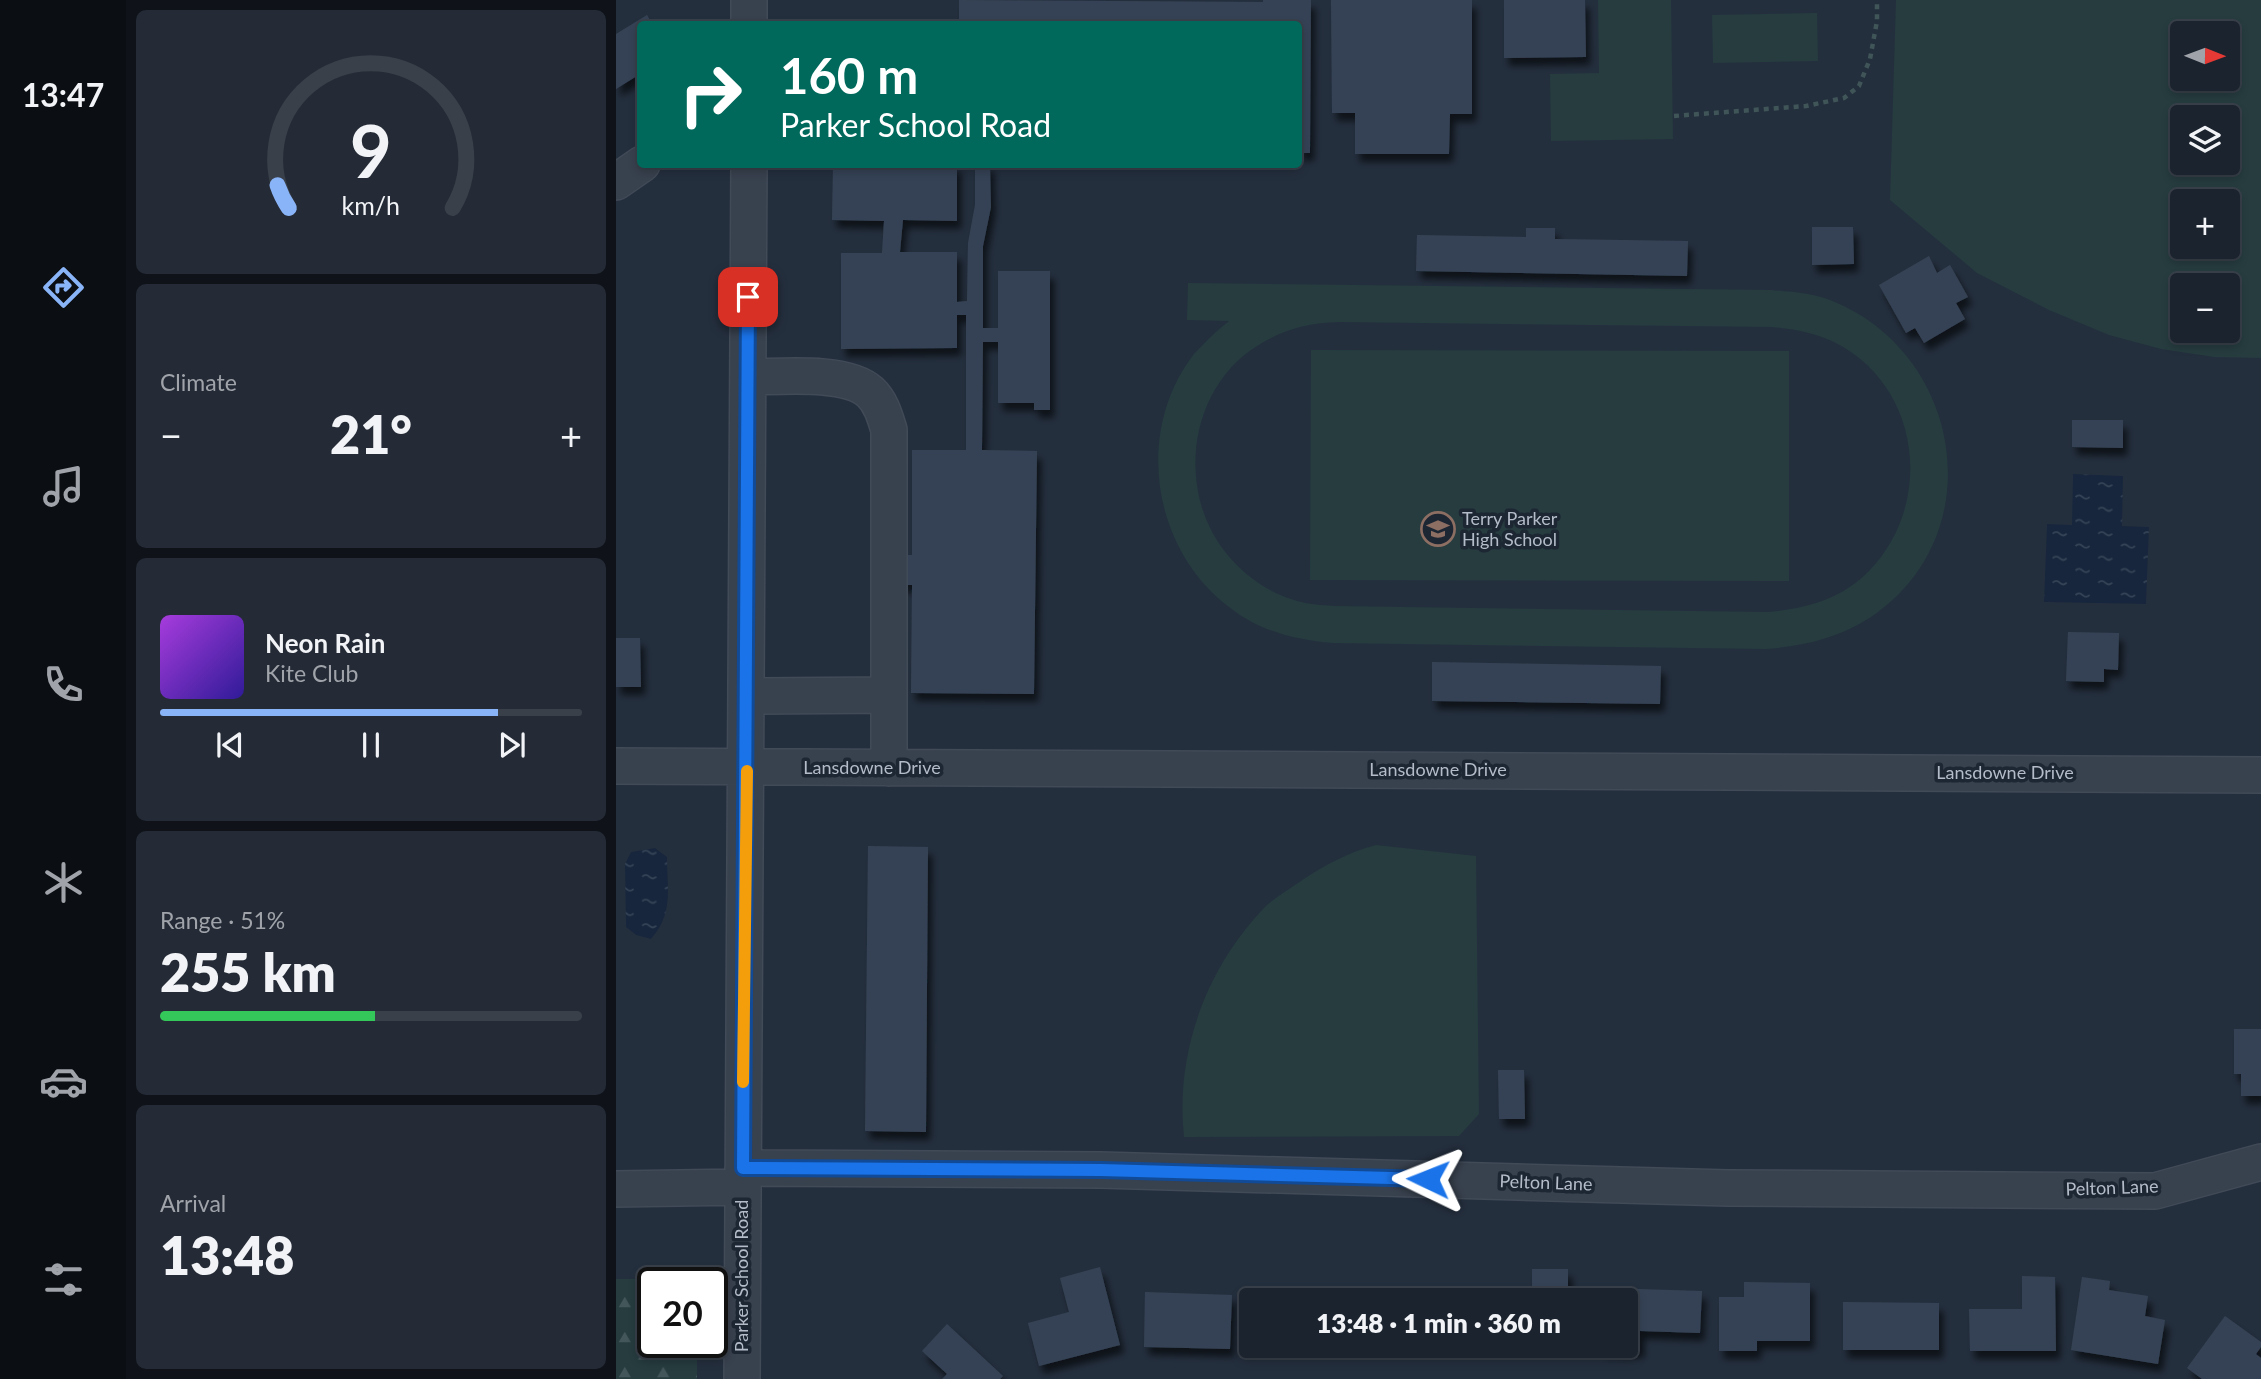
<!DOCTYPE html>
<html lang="en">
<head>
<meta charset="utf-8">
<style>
  :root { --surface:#1b232e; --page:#242b36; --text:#f1f3f6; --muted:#a0a4aa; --line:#39404a; --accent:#8ab4f8 }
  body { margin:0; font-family:Lato,sans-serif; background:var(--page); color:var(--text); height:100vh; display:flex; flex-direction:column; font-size:26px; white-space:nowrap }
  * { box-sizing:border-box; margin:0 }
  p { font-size:23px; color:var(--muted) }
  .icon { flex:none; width:38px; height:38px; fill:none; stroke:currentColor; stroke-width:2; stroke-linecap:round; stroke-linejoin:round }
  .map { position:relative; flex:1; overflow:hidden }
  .drawer { display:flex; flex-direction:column; gap:10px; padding:10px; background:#0f1319; width:490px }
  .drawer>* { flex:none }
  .banner { position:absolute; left:21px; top:21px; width:665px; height:147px; border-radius:7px; box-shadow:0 4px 10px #0003,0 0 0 2px var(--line); background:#00695c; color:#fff; overflow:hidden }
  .needle { width:46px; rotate:91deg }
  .buttons { position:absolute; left:1554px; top:21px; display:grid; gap:14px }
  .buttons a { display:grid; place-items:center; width:70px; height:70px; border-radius:7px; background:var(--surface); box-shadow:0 4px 10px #0003,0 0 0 2px var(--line); font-size:35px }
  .speed { position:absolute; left:21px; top:1267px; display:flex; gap:14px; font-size:35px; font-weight:700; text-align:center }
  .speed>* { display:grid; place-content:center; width:91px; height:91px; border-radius:50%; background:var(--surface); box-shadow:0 4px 10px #0003,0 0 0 2px var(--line); line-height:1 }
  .speed .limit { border:4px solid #111; border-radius:10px; background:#fff; color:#111 }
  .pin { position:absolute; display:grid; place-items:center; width:60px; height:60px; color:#fff; margin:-30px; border-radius:14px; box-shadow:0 4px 10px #0006 }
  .me { position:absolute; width:77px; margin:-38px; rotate:272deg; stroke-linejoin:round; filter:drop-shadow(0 0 5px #0008) }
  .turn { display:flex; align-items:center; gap:24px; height:147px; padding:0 28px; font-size:32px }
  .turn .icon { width:91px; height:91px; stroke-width:2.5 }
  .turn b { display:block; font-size:49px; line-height:60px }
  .big { font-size:52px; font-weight:800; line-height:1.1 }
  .drawer .tile { flex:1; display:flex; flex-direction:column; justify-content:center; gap:10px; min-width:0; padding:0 24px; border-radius:10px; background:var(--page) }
  .drawer .dial { align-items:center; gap:0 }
  .dial svg { height:182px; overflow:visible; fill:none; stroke:var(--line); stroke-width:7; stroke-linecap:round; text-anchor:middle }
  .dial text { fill:var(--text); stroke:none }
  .song { display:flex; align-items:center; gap:21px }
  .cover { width:84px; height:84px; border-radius:10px; background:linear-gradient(135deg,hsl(280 70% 55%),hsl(250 70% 35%)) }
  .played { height:7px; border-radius:4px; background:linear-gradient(90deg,var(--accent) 80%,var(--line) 80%) }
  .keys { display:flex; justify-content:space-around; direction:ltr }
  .heat { display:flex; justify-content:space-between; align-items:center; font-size:38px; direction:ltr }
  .charge { height:10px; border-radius:5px; background:linear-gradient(90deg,#34c759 51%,var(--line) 0) }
  .trip { position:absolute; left:623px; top:1288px; width:399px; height:70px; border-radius:7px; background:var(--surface); box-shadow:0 4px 10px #0003,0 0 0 2px var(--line); font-weight:800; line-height:70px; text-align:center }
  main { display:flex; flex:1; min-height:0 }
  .tabs { display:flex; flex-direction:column; width:126px; justify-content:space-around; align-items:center; background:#0b0e12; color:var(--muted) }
  .tabs .icon { width:49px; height:49px }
  .tabs .current { color:var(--accent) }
  .tabs b { font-size:32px; color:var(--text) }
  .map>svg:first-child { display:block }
</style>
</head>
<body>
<main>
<nav class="tabs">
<b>13:47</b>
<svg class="icon current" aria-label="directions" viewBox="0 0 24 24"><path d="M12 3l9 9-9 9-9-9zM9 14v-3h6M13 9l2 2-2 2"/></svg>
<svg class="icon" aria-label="music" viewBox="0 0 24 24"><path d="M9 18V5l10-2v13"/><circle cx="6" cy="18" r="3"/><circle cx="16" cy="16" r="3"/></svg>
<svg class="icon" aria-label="phone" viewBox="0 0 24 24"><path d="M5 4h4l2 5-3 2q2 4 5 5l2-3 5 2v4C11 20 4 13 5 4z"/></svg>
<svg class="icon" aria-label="climate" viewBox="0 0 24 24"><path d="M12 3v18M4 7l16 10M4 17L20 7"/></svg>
<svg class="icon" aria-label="car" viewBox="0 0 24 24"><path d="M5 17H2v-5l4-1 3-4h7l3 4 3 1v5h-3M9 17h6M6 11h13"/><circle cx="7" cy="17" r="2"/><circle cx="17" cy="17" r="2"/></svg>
<svg class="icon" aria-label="filters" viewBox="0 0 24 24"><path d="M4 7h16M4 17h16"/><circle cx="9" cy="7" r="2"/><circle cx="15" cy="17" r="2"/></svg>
</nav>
<section class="drawer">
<div class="tile dial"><svg viewBox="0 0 100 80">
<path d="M14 69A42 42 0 1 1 86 69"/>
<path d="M14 69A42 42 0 0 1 9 59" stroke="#8ab4f8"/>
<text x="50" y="56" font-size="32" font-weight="700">9</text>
<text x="50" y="72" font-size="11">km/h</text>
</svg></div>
<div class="tile"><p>Climate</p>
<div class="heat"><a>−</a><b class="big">21°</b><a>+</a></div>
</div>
<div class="tile">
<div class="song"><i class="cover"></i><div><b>Neon Rain</b><p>Kite Club</p></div></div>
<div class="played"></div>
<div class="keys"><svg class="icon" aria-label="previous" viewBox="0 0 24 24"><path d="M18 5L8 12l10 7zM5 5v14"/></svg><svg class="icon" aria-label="pause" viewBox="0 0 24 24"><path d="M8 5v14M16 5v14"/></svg><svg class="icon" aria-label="next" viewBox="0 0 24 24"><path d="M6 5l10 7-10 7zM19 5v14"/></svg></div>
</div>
<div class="tile"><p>Range · 51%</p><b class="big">255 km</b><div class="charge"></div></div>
<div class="tile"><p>Arrival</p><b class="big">13:48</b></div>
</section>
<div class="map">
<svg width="1645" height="1379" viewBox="0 0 1645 1379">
  <defs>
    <pattern id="forest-firs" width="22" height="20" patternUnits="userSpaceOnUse" patternTransform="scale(1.75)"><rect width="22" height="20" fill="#263c3f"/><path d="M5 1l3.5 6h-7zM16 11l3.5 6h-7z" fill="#435659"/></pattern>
    <pattern id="water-ripples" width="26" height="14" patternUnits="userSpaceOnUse" patternTransform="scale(1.75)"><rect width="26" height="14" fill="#17263c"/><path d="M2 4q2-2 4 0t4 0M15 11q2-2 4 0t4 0" fill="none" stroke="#364457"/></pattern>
    <filter id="shadow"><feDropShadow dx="4.5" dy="8" stdDeviation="3.5" flood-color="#0009"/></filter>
  </defs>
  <rect width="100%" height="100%" fill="#242f3e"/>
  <path fill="#263c3f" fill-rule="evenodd" d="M 982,0 L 1055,0 L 1057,139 L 935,141 L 934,74 L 983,73 Z
    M 1280,0 L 1645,0 L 1645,358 L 1598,357 L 1545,349 L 1493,335 L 1433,310 L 1361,273 L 1274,200 ZM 1612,33 L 1612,79 L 1566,79 L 1566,33 ZM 1612,117 L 1612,163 L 1566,163 L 1566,117 ZM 1612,201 L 1612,247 L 1566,247 L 1566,201 ZM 1612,285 L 1612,331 L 1566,331 L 1566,285 Z
    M 1201,13 L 1202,61 L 1097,63 L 1096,15 Z
    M 572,283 L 1156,290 C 1176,292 1195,293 1214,300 C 1347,352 1377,535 1255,617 C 1223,638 1188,646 1150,649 L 717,643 C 679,640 643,631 613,607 C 536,549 518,431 578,354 C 589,342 600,331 613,321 L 571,320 ZM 723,322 L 1156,327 C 1178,329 1198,333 1218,342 C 1305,385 1319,503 1253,571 C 1226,599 1189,609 1151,612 L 718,606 C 703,605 689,604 675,599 C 650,591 627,574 610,553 C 560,491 572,389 641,346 C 667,329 693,323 723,322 Z
    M 695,350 L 1173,351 L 1173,581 L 694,580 Z
    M 760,845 L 860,856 L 863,1114 L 843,1136 L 568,1137 C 559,1053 590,968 649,907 C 657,899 669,892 679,885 C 705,867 730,853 760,845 Z"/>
  <path fill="url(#forest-firs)" d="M 0,1279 L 81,1279 L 81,1283 L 37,1283 L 37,1342 L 81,1342 L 81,1379 L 0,1379 Z"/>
  <path fill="url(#water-ripples)" d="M 1457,474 L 1507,476 L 1506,526 L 1533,527 L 1530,604 L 1428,602 L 1431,524 L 1456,525 Z
    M 39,848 L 51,857 C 51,889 58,913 35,939 L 20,935 L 10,927 L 9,864 L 15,852 Z"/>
  <path fill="#364354" filter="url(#shadow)" d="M 343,0 L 647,2 L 647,0 L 695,0 L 694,153 L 682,153 L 682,24 L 343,24 Z
    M 715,0 L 856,0 L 856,114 L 834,114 L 833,154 L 739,154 L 739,113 L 716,113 Z
    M 888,0 L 969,0 L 970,57 L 888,58 Z
    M 31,15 L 36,24 L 24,24 L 24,74 L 0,89 L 0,34 Z
    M 217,164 L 341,164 L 341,221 L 287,220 L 284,252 L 341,252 L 341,302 L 351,301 L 352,243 L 359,205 L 359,164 L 374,164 L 375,207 L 367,246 L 367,328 L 382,328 L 382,271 L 434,271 L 434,410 L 418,410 L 418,403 L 382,403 L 382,342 L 367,342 L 366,450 L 421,451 L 418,694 L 295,693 L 296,585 L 284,585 L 284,555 L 296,555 L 296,450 L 350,450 L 350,315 L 341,315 L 341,348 L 225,349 L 225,253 L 266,253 L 268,221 L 216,220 Z
    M 1196,227 L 1237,227 L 1238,264 L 1196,265 Z
    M 910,228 L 939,228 L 939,239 L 1072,241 L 1071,276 L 800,271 L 801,235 L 910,237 Z
    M 1313,256 L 1321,273 L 1334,265 L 1352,297 L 1340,303 L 1349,319 L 1308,343 L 1299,328 L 1290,333 L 1263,285 Z
    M 1456,420 L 1507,420 L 1507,448 L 1456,447 Z
    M 1452,632 L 1503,633 L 1502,670 L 1488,669 L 1488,682 L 1450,681 Z
    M 0,638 L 24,638 L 25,687 L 0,687 Z
    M 816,662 L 1045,666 L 1044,704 L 816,701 Z
    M 252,846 L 312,847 L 310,1132 L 249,1131 Z
    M 1618,1029 L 1645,1029 L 1645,1096 L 1625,1096 L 1625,1074 L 1618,1074 Z
    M 882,1070 L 908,1070 L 909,1119 L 883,1119 Z
    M 484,1267 L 504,1345 L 423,1366 L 412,1323 L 453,1312 L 444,1278 Z
    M 916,1269 L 952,1269 L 952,1300 L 865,1300 L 865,1288 L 916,1287 Z
    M 1406,1276 L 1439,1277 L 1440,1351 L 1354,1351 L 1353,1309 L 1406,1309 Z
    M 1466,1277 L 1494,1281 L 1493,1290 L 1532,1296 L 1529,1316 L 1549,1320 L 1542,1364 L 1455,1350 Z
    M 1128,1282 L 1194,1283 L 1194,1341 L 1141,1341 L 1141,1351 L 1103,1351 L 1103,1297 L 1128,1297 Z
    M 733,1288 L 733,1300 L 635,1300 L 635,1347 L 631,1348 L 631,1289 Z
    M 988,1288 L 1086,1291 L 1084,1333 L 1024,1331 L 1024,1350 L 986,1349 L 986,1346 L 1010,1346 L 1010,1300 L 987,1300 Z
    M 812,1290 L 812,1300 L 752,1300 L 751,1291 Z
    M 529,1292 L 616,1295 L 614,1349 L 528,1347 Z
    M 1227,1302 L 1323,1303 L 1323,1350 L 1227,1350 Z
    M 1609,1316 L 1645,1342 L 1645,1347 L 1640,1354 L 1645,1358 L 1645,1379 L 1586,1379 L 1571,1368 Z
    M 331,1324 L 387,1376 L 384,1379 L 326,1379 L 331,1374 L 306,1351 Z"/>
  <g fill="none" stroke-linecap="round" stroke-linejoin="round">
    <g stroke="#414a57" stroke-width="38">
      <path id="minor" d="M 133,24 L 133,0
        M 0,182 L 26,164
        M 132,377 C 163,377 230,370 254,392 C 265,402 269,417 273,430 L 273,768
        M 131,696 L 273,695
        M 0,766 L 1645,775
        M 127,1168 L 485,1170 L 1112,1188 L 1539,1191 L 1645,1162
        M 0,1189 L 126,1187
        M 126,1379 L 133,164"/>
    </g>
    <path stroke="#3f5557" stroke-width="4.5" stroke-dasharray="5 5" stroke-linecap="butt" d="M 1058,116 L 1190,106 L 1228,98 L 1243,86 L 1254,59 L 1261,21 L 1261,0"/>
    <use href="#minor" stroke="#38414e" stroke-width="35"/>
  </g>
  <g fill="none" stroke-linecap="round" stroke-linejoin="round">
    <g stroke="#114b97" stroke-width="18">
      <path id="route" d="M 132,297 L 127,1168 L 485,1170 L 812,1179"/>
    </g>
    <use href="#route" stroke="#1a73e8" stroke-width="12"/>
    <path stroke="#f59e0b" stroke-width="12" d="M 127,1082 L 131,771"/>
  </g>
  <defs>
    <g id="school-ring" transform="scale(1.75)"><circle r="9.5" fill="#1d2633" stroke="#8d6e63" stroke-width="1.5"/><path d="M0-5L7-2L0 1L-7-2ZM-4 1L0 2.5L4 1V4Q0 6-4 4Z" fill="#8d6e63"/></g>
  </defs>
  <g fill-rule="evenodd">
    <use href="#school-ring" x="822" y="529"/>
  </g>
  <g text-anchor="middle" stroke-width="7" stroke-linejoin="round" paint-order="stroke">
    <g font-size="18" fill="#b4bcc9" stroke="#1d2633" text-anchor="start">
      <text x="846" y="525">Terry Parker<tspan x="846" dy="21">High School</tspan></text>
    </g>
    <g font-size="18" fill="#b4bcc9" stroke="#1d2633">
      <text x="256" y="774">Lansdowne Drive</text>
      <text x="822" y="776">Lansdowne Drive</text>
      <text x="1389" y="779">Lansdowne Drive</text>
      <text transform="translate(930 1183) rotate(2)" y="6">Pelton Lane</text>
      <text transform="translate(1496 1188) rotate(-2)" y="6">Pelton Lane</text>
      <text transform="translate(126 1276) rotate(-90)" y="6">Parker School Road</text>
    </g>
  </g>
</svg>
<div class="buttons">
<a><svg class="needle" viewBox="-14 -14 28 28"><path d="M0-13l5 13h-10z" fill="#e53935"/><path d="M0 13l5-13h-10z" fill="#a0a4aa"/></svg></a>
<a><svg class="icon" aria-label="layers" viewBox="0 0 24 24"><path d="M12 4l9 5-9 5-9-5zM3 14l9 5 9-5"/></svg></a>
<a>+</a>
<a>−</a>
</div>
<div class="speed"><div class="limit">20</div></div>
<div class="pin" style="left:132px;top:297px;background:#d93025"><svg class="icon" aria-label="arrive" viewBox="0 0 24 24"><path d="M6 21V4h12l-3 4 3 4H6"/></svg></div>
<svg class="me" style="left:812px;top:1179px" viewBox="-20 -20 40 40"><path d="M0-17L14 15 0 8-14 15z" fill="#1a73e8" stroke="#fff" stroke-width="4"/></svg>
<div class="trip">13:48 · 1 min · 360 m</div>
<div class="banner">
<div class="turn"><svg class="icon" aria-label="right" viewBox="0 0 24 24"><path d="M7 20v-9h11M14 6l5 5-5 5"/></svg><div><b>160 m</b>Parker School Road</div></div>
</div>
</div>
</main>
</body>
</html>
